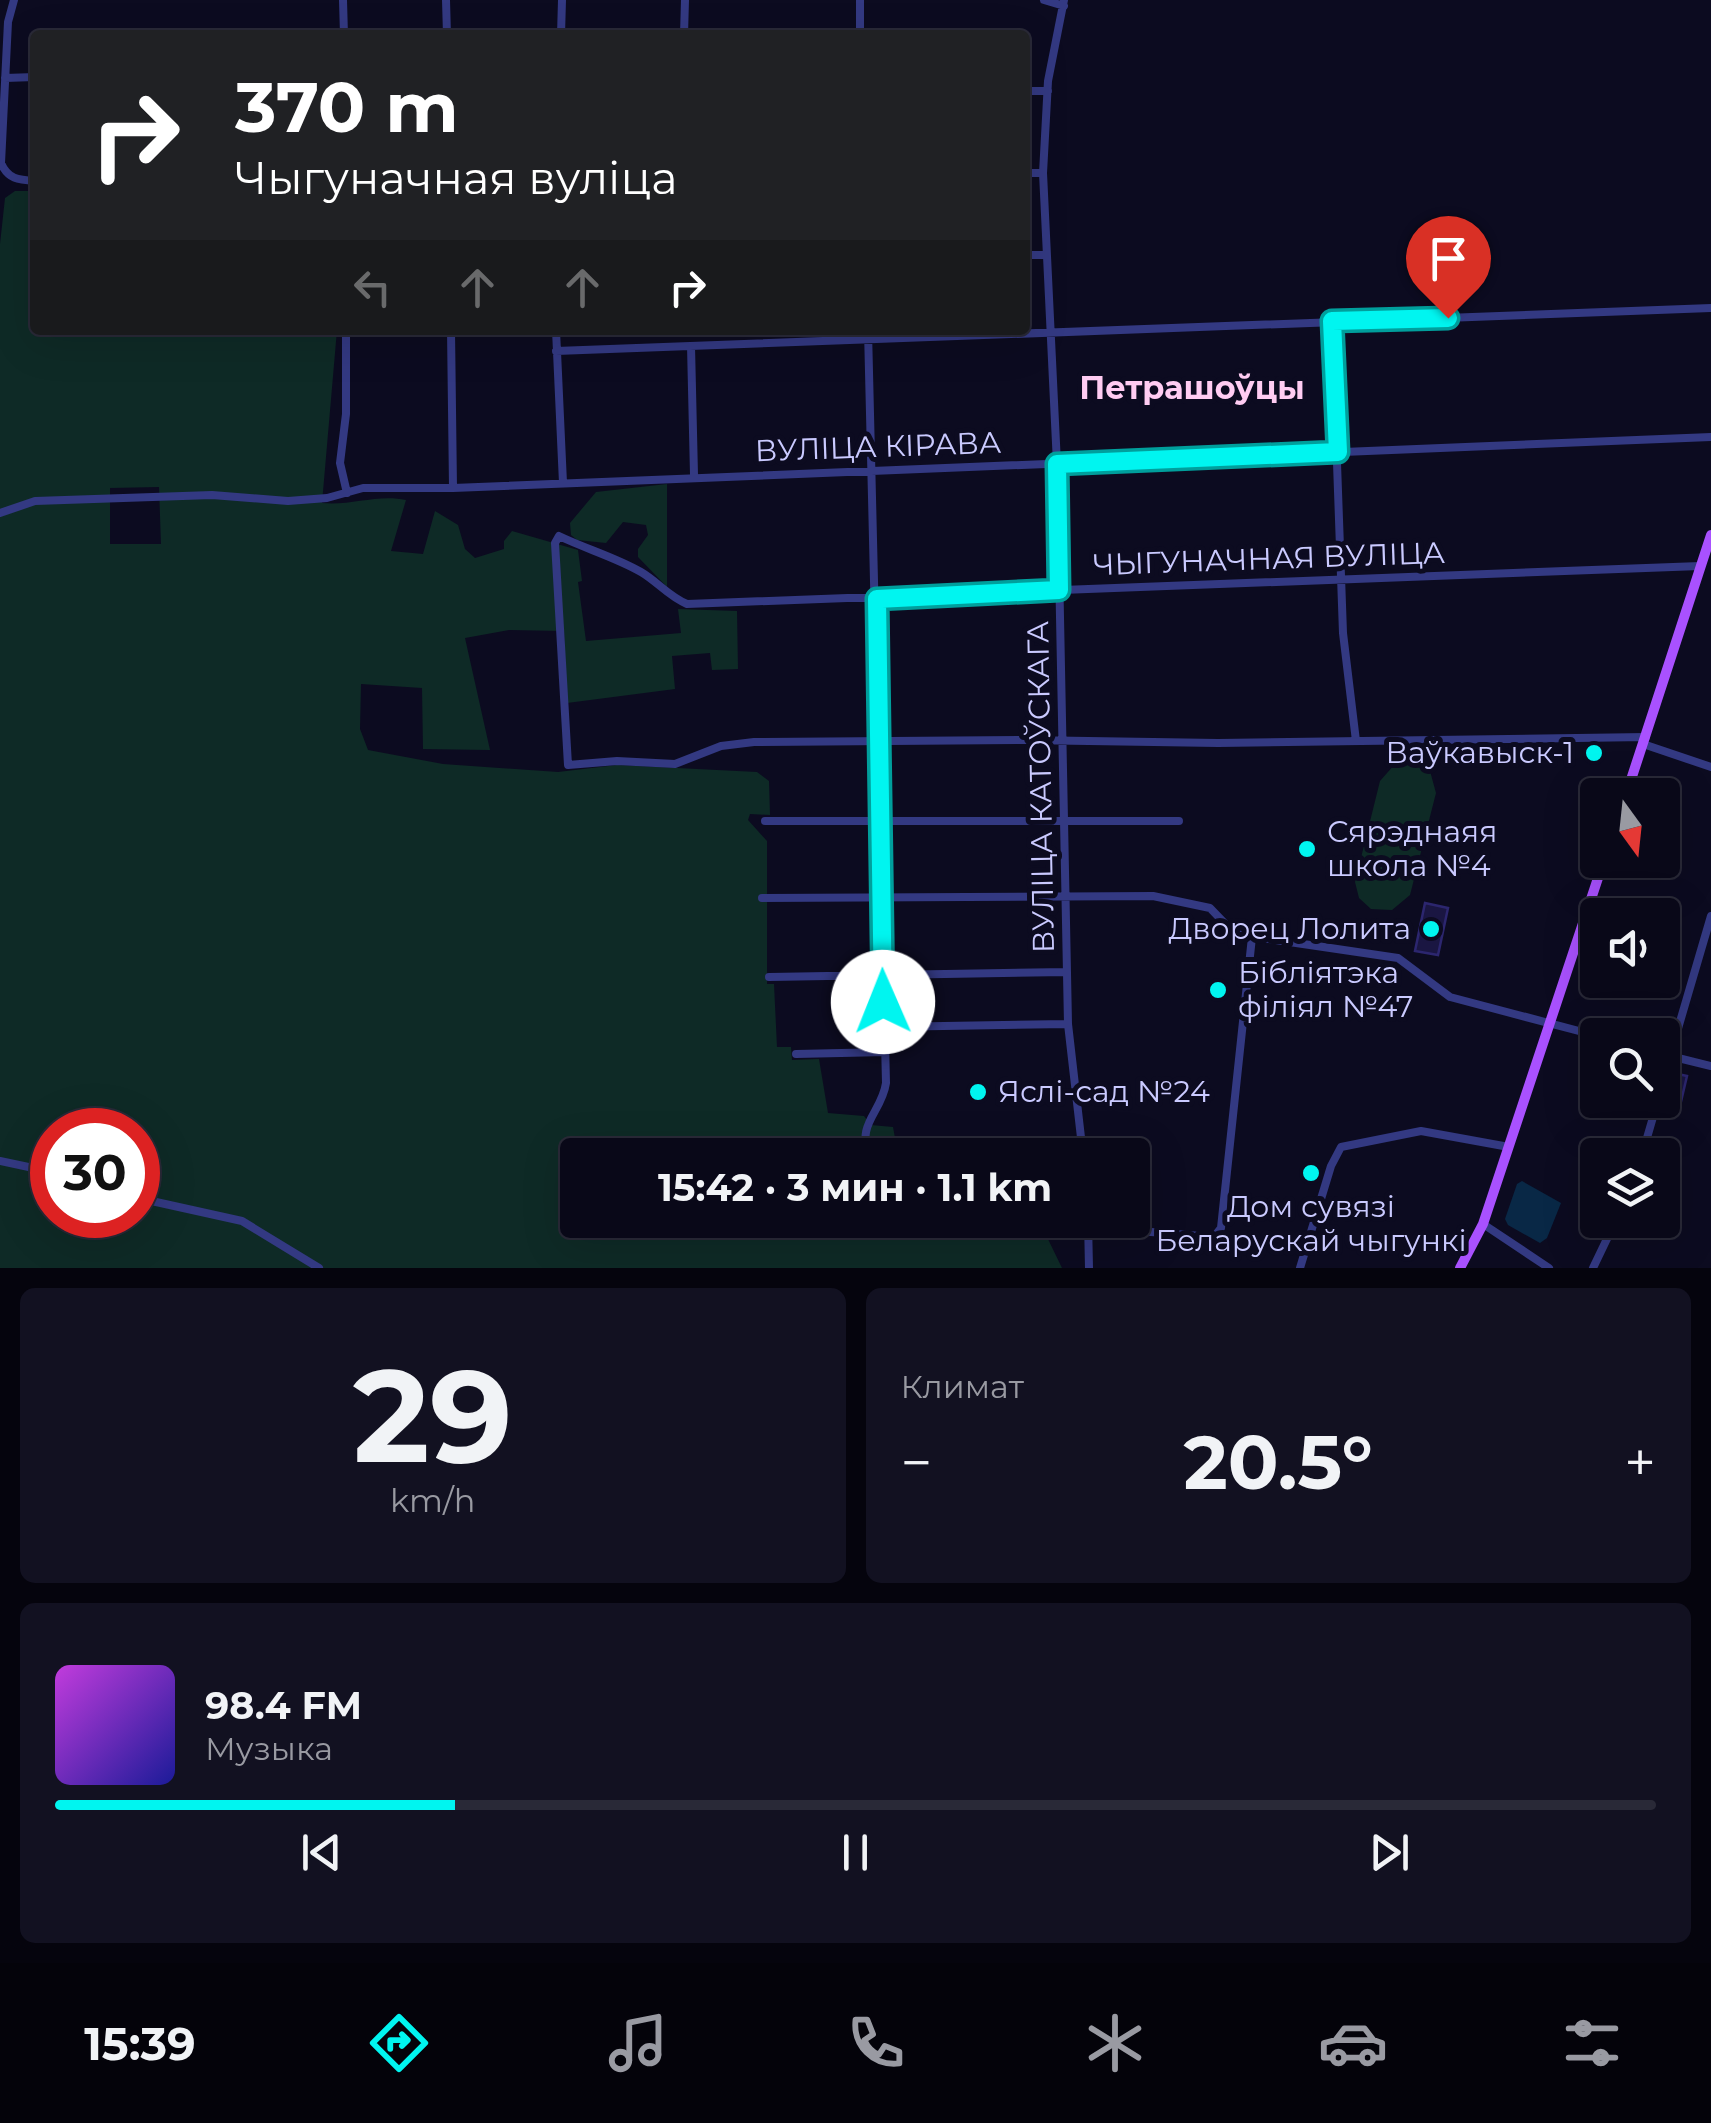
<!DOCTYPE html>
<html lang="ru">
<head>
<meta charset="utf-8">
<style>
  :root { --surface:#090818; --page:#121121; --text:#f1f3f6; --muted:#999aa2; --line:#292937; --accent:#00f5f0 }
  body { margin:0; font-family:Montserrat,sans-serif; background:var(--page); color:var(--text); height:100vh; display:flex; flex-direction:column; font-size:38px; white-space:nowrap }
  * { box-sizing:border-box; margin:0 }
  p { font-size:32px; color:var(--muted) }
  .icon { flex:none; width:55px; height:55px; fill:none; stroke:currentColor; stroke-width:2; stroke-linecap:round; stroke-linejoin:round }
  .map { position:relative; height:1268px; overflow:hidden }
  .details { display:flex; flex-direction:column; gap:20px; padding:20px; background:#05040d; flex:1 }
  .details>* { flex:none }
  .top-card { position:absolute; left:30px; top:30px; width:1000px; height:305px; border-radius:10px; box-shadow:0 10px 40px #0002,0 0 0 2px var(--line); background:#202124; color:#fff; overflow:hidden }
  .needle { width:65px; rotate:165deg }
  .controls { position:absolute; left:1580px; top:778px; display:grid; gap:20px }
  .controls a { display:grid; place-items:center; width:100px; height:100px; border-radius:10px; background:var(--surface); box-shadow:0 10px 40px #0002,0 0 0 2px var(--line); font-size:50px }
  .speed { position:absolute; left:30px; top:1108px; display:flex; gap:20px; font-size:50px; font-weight:700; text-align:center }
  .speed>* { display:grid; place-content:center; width:130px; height:130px; border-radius:50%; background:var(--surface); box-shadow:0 10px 40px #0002,0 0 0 2px var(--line); line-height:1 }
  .speed .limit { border:15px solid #d22; background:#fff; color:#111 }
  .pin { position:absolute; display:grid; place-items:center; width:85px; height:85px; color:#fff; margin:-102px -42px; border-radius:50% 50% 50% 0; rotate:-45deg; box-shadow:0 0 10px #0007 }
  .pin .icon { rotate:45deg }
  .me { position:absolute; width:110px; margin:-55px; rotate:359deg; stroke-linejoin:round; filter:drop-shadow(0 0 8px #0008) }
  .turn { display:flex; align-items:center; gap:35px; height:210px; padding:0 40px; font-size:45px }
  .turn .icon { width:130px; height:130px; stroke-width:2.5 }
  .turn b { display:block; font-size:70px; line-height:85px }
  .lanes { display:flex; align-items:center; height:95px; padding:0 40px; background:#0003; justify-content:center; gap:50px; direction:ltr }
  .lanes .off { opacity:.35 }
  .big { font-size:75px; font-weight:700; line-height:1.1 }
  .details .tile { flex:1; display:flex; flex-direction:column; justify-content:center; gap:15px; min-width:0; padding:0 35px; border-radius:15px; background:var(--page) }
  .details .dial { align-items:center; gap:0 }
  .dial b { font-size:130px; line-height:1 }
  .song { display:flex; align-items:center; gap:30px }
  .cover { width:120px; height:120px; border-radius:15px; background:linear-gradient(135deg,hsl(290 70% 55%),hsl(240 70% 35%)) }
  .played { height:10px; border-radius:5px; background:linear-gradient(90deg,var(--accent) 25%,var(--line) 25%) }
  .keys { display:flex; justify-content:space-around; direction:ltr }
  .heat { display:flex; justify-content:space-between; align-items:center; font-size:55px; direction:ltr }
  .details .tiles { flex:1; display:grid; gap:20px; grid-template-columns:1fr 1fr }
  .tile:last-child { grid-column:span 2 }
  .trip { position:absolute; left:560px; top:1138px; width:590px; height:100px; border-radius:10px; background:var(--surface); box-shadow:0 10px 40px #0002,0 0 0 2px var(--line); font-weight:700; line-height:100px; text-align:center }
  .dock { display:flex; height:160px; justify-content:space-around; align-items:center; background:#04030a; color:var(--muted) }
  .dock .icon { width:70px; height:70px }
  .dock .current { color:var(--accent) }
  .dock b { font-size:45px; color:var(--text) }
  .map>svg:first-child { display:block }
</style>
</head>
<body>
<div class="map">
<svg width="1711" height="1268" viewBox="0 0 1711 1268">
  <rect width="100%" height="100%" fill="#0c0b20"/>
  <path fill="#0e2a26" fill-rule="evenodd" d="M 15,191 L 35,191 L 35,330 L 337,330 L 322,503 C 351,506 377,494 406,500 L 391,551 L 423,554 L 435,511 L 458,525 L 465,549 L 475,558 L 504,549 L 504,541 L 512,531 L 578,550 L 582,581 L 578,582 L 586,641 L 681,633 L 678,609 L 737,611 L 738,669 L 712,670 L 710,653 L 672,656 L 675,689 L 567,703 L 564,631 L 509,630 L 465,638 L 490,750 L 423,749 L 422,688 L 361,684 L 360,729 L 368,750 L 443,764 L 558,772 L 617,765 L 757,772 L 769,781 L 770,815 L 750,814 L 748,820 L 767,841 L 767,984 L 774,984 L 777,1047 L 791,1047 L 792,1060 L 819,1059 L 828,1113 L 864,1116 L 871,1125 L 893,1127 L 898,1155 L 578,1155 L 578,1220 L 976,1220 L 1010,1238 L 1046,1235 L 1062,1268 L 0,1268 L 0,244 L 5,198 ZM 159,487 L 161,544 L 110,544 L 110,488 ZM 52,1130 L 138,1130 L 138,1215 L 52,1215 Z
    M 667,484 L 667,587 L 638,557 L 638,549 L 648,535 L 646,525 L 623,522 L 606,543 L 577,540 L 571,535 L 570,523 L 596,492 Z
    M 1413,762 L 1430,771 L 1436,793 L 1410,895 L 1392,910 L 1371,909 L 1359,898 L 1355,882 L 1380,781 L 1395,764 Z"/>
  <path fill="#092846" d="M 1522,1181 L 1561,1203 L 1547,1238 L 1540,1243 L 1508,1225 L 1505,1219 L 1517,1184 Z"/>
  <path fill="#1a1642" stroke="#2c266f" stroke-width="2.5" d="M 1425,903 L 1448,908 L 1438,955 L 1415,951 Z
    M 1673,1073 L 1687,1076 L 1679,1110 L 1665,1107 Z"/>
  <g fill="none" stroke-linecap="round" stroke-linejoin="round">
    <path stroke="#333982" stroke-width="8" d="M 14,0 L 8,22 L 1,163 C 8,179 18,180 35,181
      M 343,0 L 344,35
      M 446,0 L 447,35
      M 860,0 L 860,35
      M 1044,0 L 1064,6
      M 1064,0 L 1048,81 L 1043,173 L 1057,464 L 1068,1024 L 1083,1155
      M 561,35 L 562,0
      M 684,35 L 685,0
      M 5,78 L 35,77
      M 1025,91 L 1048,91
      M 1025,173 L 1043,173
      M 1025,255 L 1046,255
      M 1332,321 L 1343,633 L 1356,741
      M 346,330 L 346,414 L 340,463 L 347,493
      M 451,330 L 453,488
      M 556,330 L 563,483
      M 868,330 L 886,1083 C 882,1112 855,1125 870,1155
      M 691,346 L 694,475
      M 556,351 L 1711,308
      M 0,513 L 35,501 L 212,495 L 288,501 L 327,498 L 363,488 L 453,488 L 1711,437
      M 1646,737 L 1218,743 L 1024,740 L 754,742 L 721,746 L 675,764 L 617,761 L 568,765 L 555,543 L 559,536 C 586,549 615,557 641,572 C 658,582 668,596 687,604 L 1700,566
      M 1643,744 L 1711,767
      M 765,821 L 1179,821
      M 762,898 L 1153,896 L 1210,908 L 1235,934 L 1398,958 L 1450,997 L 1598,1036
      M 769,977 L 1067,972
      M 884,1027 L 1068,1024
      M 796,1054 L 886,1052
      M 1662,1054 L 1711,1066
      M 1662,1083 L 1711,916
      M 1642,1155 L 1658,1100
      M 0,1161 L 52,1172
      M 138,1198 L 242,1221 L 319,1268
      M 1088,1220 L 1089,1268
      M 1483,1224 L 1549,1268
      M 1088,1227 L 1214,1237 L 1221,1228 L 1252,937
      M 1300,1268 L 1331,1166 L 1341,1147 L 1421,1131 L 1509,1147
      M 1593,1268 L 1616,1220"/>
    <path stroke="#a951ff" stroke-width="10" d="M 1626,795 L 1711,535
      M 1460,1268 L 1483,1224 L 1604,860"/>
  </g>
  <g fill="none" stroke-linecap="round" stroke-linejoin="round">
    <g stroke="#009f9c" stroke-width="25">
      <path id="route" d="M 883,1002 L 877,599 L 1059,590 L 1057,464 L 1338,452 L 1332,321 L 1448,318"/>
    </g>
    <use href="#route" stroke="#00f5f0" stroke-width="18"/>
  </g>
  <g fill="#00f5f0" stroke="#0c0b20" stroke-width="4">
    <circle cx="1594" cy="753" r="10"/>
    <circle cx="1307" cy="849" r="10"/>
    <circle cx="1431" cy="929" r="10"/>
    <circle cx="1218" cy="990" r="10"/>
    <circle cx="978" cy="1092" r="10"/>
    <circle cx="1311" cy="1173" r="10"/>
  </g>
  <g text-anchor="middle" stroke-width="10" stroke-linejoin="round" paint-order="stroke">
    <g font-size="30" fill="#cacaff" stroke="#0c0b20">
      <text transform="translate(878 447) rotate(-2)" y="10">ВУЛІЦА КІРАВА</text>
      <text transform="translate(1269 559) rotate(-2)" y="10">ЧЫГУНАЧНАЯ ВУЛІЦА</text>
      <text transform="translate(1041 787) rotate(-91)" y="10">ВУЛІЦА КАТОЎСКАГА</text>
    </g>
    <g font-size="30" fill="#cacaff" stroke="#0c0b20" text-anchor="start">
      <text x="1574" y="763" text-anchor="end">Ваўкавыск-1</text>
      <text x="1327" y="842">Сярэднаяя<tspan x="1327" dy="34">школа №4</tspan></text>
      <text x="1411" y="939" text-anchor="end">Дворец Лолита</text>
      <text x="1238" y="983">Бібліятэка<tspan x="1238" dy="34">філіял №47</tspan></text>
      <text x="998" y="1102">Яслі-сад №24</text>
      <text x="1311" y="1217" text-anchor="middle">Дом сувязі<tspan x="1311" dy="34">Беларускай чыгункі</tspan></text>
    </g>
    <g font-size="32" font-weight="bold" fill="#ffccf2" stroke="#0c0b20">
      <text x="1192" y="399">Петрашоўцы</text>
    </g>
  </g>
</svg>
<div class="controls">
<a><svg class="needle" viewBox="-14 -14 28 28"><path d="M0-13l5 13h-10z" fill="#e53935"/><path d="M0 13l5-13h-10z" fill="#999aa2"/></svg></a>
<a><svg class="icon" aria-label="sound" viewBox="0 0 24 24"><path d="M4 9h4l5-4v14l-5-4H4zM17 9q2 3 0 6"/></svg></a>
<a><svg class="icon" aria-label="search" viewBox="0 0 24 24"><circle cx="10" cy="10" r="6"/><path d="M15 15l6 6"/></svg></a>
<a><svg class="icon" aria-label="layers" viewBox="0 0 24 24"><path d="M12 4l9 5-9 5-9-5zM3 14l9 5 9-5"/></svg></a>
</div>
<div class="speed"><div class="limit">30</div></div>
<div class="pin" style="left:1448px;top:318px;background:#d93025"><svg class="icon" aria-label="arrive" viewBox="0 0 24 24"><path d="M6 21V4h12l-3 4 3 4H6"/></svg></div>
<svg class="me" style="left:883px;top:1002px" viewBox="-20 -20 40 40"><circle r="19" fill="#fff"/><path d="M0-13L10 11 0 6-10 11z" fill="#00f5f0"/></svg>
<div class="trip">15:42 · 3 мин · 1.1 km</div>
<div class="top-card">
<div class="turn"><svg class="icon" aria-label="right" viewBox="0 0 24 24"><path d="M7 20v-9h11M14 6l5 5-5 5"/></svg><div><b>370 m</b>Чыгуначная вуліца</div></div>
<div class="lanes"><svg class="icon off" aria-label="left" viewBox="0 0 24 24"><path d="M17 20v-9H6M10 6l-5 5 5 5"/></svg><svg class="icon off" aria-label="ahead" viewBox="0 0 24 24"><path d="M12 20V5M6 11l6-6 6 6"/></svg><svg class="icon off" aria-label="ahead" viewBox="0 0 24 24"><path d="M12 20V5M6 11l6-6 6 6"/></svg><svg class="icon" aria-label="right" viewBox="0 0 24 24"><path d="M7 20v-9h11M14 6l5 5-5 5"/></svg></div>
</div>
</div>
<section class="details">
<div class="tiles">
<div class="tile dial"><b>29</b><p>km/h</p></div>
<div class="tile"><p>Климат</p>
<div class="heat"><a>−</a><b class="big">20.5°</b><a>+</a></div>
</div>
<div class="tile">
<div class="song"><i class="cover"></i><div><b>98.4 FM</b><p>Музыка</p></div></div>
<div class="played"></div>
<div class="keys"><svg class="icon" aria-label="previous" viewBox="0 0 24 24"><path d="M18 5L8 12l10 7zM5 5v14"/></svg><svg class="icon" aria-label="pause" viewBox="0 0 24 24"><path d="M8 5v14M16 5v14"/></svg><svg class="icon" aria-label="next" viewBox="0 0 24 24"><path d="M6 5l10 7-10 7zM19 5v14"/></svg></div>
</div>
</div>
</section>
<nav class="dock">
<b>15:39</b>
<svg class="icon current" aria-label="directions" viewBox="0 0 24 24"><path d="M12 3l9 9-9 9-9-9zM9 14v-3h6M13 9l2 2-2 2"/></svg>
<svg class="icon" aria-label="music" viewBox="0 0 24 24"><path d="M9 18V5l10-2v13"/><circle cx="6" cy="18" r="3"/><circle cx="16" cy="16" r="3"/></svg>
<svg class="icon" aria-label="phone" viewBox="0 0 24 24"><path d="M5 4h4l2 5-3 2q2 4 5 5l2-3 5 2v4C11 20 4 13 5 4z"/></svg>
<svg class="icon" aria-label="climate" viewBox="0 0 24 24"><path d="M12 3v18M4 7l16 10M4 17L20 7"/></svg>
<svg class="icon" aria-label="car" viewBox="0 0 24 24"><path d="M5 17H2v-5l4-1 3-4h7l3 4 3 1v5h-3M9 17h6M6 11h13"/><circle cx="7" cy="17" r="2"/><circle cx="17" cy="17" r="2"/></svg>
<svg class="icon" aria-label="filters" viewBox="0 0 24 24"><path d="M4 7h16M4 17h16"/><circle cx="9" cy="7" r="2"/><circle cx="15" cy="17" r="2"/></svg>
</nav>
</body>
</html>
